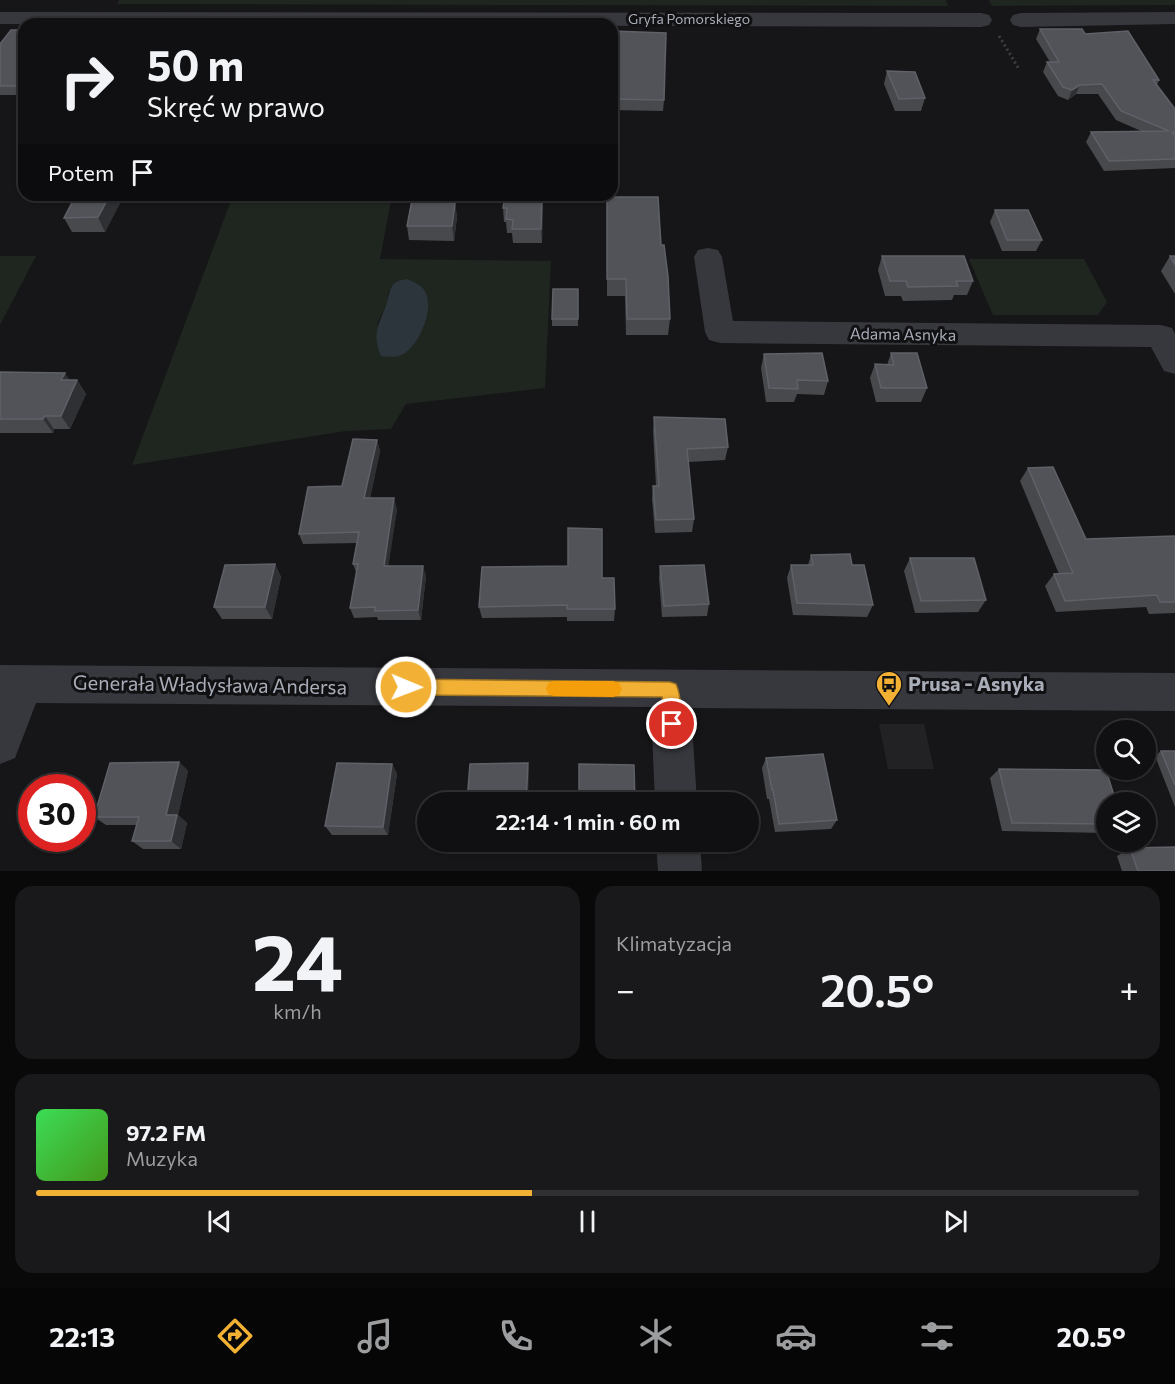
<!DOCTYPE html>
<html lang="pl">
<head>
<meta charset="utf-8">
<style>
  :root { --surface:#101012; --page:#19191b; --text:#f1f3f6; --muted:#9c9d9f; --line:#303032; --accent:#f2b134 }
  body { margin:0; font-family:Commissioner,sans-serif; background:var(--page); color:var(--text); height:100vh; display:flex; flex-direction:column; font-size:22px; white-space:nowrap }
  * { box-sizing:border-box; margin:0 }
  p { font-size:20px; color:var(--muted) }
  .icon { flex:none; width:33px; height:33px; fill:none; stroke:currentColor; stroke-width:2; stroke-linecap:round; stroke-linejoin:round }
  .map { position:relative; height:871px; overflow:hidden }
  .side { display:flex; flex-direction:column; gap:15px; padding:15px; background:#09090a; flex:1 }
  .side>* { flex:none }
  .guide { position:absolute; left:18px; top:18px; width:600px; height:183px; border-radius:18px; box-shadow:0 2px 4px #0004,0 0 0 2px var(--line); background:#101012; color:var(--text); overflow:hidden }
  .tools { position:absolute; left:1096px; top:720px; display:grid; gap:12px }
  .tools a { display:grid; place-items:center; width:60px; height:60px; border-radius:50%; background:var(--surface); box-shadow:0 2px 4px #0004,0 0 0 2px var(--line); font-size:30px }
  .speed { position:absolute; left:18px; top:774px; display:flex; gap:12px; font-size:30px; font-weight:700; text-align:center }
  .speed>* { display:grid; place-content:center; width:78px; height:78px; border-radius:50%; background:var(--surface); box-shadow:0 2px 4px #0004,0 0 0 2px var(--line); line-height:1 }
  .speed .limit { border:9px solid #d22; background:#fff; color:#111 }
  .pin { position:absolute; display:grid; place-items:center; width:51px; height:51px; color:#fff; margin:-26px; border:3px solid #fff; border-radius:50%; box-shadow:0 2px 6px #0007 }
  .me { position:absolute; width:66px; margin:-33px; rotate:91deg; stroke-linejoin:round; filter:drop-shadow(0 0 4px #0008) }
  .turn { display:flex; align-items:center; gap:21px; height:126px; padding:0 30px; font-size:27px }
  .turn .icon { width:78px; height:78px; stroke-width:2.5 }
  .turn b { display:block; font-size:42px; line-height:51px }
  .then { display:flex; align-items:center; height:57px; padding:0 30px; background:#0003; gap:12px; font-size:22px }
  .big { font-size:45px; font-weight:600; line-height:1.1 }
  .side .card { flex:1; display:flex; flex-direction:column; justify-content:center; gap:9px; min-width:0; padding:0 21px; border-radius:18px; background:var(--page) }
  .side .dial { align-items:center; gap:0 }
  .dial b { font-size:78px; line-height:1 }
  .song { display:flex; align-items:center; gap:18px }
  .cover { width:72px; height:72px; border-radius:9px; background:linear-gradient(135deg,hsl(130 70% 55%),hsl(100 70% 35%)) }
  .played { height:6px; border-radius:3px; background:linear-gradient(90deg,var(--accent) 45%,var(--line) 45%) }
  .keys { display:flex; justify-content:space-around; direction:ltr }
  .heat { display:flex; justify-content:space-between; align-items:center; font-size:33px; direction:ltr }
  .side .tiles { flex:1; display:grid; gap:15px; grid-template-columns:1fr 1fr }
  .card:last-child { grid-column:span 2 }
  .trip { position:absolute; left:417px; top:792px; width:342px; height:60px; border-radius:30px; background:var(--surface); box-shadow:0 2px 4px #0004,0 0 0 2px var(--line); font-weight:600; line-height:60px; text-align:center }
  .menu { display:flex; height:96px; justify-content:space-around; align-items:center; background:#060607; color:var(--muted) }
  .menu .icon { width:42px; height:42px }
  .menu .active { color:var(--accent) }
  .menu b { font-size:27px; color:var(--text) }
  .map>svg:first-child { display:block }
</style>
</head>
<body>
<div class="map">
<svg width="1175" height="871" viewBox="0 0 1175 871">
  <rect width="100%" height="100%" fill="#161618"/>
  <path fill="#222225" d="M 879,724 L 924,724 L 934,769 L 888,769 Z"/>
  <path fill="#1e261f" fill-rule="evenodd" d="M 119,0 L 946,0 L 948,6 L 117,4 Z
    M 989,0 L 1175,0 L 1175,5 L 992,6 Z
    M 233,195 L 392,195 L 380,259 L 551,261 L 545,388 L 406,404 L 391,429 L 346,431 L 132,465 ZM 389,290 L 424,326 L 405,353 L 377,324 L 386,305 Z
    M 0,256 L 36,256 L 0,325 Z
    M 969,259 L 1084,259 L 1107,302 L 1098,315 L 993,315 Z"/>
  <path fill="#2c353c" d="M 408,279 C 413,282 421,285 424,290 C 436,306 420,343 405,353 C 398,358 389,357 381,356 C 372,333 378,327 386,305 C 391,289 389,281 408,279 Z"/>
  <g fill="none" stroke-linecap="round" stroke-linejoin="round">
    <path stroke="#3d3f44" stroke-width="3" stroke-dasharray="2 3" stroke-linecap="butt" d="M 999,36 L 1019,69"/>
    <path fill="#37383d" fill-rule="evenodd" d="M 0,12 L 981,13 L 989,15 L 992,20 L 989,25 L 981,27 L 0,24 Z
      M 1175,12 L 1175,24 L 1021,27 L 1013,25 L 1010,20 L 1013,15 L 1021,13 Z
      M 708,248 L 718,250 L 722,257 L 733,321 L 1161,325 L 1172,328 L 1175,334 L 1175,374 L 1164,371 L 1151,347 L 720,343 L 709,340 L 705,332 L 694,257 L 698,250 Z
      M 0,665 L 1175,673 L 1175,711 L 691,708 L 697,802 L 655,802 L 651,707 L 36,703 L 15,758 L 0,764 Z
      M 656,842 L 700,842 L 702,871 L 658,871 Z"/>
  </g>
  <path fill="#47494d" d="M 1040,29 L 1085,34 L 1159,80 L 1157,85 L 1175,109 L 1175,168 L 1104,171 L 1086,142 L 1091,132 L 1141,131 L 1116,120 L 1098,94 L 1076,94 L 1068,100 L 1058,96 L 1043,72 L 1047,62 L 1050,62 L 1036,39 Z
    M 24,30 L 24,95 L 0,95 L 0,44 Z
    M 612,31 L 664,100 L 663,111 L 612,110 Z
    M 887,71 L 925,98 L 921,111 L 895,111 L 884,84 Z
    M 76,195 L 116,195 L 120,203 L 105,232 L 72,232 L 64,218 Z
    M 413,195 L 446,195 L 444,202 L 455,203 L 457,217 L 454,241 L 409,240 L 407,226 Z
    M 543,195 L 542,243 L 513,243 L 512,233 L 507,233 L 506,222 L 504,222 L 503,208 Z
    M 995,210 L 1042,240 L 1036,251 L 1002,251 L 990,222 Z
    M 607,213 L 661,245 L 670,319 L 668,335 L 626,335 L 625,296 L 607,296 Z
    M 882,256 L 973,281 L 967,295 L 954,295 L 952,300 L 903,301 L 901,296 L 885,296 L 878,270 Z
    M 1170,256 L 1175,256 L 1175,294 L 1161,271 Z
    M 578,289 L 578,326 L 552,326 L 552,319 Z
    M 891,353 L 927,388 L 921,402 L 876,402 L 870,378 L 875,364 L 887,365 Z
    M 764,354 L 828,381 L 824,395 L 797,394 L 794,402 L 766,402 L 761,368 Z
    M 0,372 L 69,380 L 77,380 L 86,394 L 70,429 L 54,429 L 53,433 L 0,433 Z
    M 654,417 L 728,447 L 725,460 L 688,462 L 694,519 L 692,532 L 655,533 L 652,499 L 653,486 L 656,486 L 653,431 Z
    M 377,440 L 380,451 L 370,498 L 397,509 L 388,566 L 426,576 L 421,620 L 378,620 L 377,617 L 354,618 L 350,608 L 356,572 L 353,564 L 357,543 L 303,544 L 299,534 L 342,486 Z
    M 1028,468 L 1086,539 L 1175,536 L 1175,613 L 1149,614 L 1146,607 L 1056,612 L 1045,586 L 1054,574 L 1059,574 L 1020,481 Z
    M 811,555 L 873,605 L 867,617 L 793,615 L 787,578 L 791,565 L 808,565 Z
    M 910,558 L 986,600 L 978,612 L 915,613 L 904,571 Z
    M 275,564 L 281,577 L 272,619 L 222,619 L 214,607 Z
    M 660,566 L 709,604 L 707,616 L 662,617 L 659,578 Z
    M 602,578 L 615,609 L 614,621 L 567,621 L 567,617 L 482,618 L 479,607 Z
    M 1161,751 L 1175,751 L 1175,807 L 1155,756 Z
    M 766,758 L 837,820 L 831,829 L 775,832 L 769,799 L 767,799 L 762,768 Z
    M 179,762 L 188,771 L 178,815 L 187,823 L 181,849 L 143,849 L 132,841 L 137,825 L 106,825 L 94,817 Z
    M 392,764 L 397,774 L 388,835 L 332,835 L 325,826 Z
    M 999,769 L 1107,802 L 1107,833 L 1002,831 L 990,778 Z
    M 527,842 L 526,854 L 497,854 L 495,846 Z
    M 1130,848 L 1175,871 L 1122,871 L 1117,856 Z"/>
  <path fill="#2f3033" d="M 1080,85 L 1076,94 L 1068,100 L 1072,90 Z
    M 110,195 L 116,195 L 120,203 L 105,232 L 98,217 Z
    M 441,195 L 446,195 L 442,217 L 440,202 Z
    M 542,195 L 543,195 L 542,243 L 541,229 Z
    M 455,203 L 457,217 L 454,241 L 452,226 Z
    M 65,373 L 74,386 L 77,380 L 86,394 L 70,429 L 61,416 L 61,380 Z
    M 45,416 L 54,429 L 53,433 L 43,419 Z
    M 377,440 L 380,451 L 368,509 L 364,498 Z
    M 394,498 L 397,509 L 387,576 L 384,566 Z
    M 275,564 L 281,577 L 272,619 L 265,607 Z
    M 423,566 L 426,576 L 421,620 L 418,610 Z
    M 179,762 L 188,771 L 178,815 L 187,823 L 181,849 L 171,841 L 166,815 Z
    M 528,763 L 529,773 L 528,802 L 526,802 Z
    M 392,764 L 397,774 L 388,835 L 383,827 Z
    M 525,842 L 527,842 L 526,854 L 525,846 Z"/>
  <path fill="#525359" stroke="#5f6168" stroke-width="1.5" d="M 1040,29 L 1082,29 L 1085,34 L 1128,31 L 1159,80 L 1153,80 L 1175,109 L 1175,133 L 1172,132 L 1175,136 L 1175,159 L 1109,161 L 1091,132 L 1169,131 L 1121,111 L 1102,84 L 1080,85 L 1072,90 L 1063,87 L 1047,62 L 1059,62 Z
    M 11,30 L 24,30 L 24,86 L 0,86 L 0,44 Z
    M 612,31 L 666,33 L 664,100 L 612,99 Z
    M 887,71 L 915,72 L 925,98 L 899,99 Z
    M 76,195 L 110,195 L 98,217 L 64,218 Z
    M 413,195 L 441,195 L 440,202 L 455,203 L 452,226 L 407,226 Z
    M 505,195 L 542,195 L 541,229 L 512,229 L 513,220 L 506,219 L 507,208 L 503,208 Z
    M 607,197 L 658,197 L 661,245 L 664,245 L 668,276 L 670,319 L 627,319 L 626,279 L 607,279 Z
    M 995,210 L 1028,210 L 1042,240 L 1007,240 Z
    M 882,256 L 964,256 L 973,281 L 956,281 L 958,286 L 908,287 L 906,281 L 890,281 Z
    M 1170,256 L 1175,256 L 1175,265 Z
    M 553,289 L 578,289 L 578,319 L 552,319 Z
    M 822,353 L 828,381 L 797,380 L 798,389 L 769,388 L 764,354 Z
    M 891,353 L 917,353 L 927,388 L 881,388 L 875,364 L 894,365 Z
    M 0,372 L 65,373 L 61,380 L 77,380 L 61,416 L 45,416 L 43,419 L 0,419 Z
    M 654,417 L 725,419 L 728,447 L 687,449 L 694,519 L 656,520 L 653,486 L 659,486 Z
    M 353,439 L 377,440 L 364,498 L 394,498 L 384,566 L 423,566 L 418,610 L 375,611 L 375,607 L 350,608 L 358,564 L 353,564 L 359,532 L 299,534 L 308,487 L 342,486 Z
    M 1053,467 L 1086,539 L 1175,536 L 1175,602 L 1160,602 L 1157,595 L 1065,601 L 1054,574 L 1073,573 L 1028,468 Z
    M 568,528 L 602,529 L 602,578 L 614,578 L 615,609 L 567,609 L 567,605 L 479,607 L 482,567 L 568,566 Z
    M 850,554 L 852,565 L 864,565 L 873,605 L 797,603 L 791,565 L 813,565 L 811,555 Z
    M 910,558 L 974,558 L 986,600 L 921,601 Z
    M 275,564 L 265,607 L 214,607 L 225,565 Z
    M 704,565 L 709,604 L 664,606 L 660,566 Z
    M 1161,751 L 1175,751 L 1175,785 Z
    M 823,754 L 837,820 L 779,824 L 773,790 L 772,790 L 766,758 Z
    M 179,762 L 166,815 L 177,815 L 171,841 L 132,841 L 139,817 L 94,817 L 110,763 Z
    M 337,763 L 392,764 L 383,827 L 325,826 Z
    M 528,763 L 526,802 L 467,802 L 470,764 Z
    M 579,764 L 634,765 L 635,802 L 579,802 Z
    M 999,769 L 1106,770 L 1116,802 L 1107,802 L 1107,824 L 1012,823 Z
    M 495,842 L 525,842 L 525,846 L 495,846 Z
    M 1175,847 L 1175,871 L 1138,871 L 1130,848 Z"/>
  <path fill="#f2b134" stroke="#9d7322" stroke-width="1.5" d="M 406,679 L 670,682 L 676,684 C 681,695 683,719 678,730 L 672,732 L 666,730 L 662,697 L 406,695 L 401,693 L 398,687 L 401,682 Z"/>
  <path fill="#f59e0b" d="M 554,681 L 613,681 L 619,683 L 622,689 L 619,695 L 613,697 L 554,696 L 548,694 L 546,689 L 548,683 Z"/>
  <defs>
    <g id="bus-pin" transform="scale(1.35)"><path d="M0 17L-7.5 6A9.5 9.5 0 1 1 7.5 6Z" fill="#f2b134" stroke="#111113"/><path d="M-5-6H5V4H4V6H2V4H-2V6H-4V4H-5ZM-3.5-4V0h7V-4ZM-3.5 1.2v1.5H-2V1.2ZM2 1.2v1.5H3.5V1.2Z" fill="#111"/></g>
  </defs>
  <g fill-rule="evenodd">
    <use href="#bus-pin" x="889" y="684"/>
  </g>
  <g text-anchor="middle" stroke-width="6" stroke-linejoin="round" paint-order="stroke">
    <g font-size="14" fill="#a8adb8" stroke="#111113">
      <text x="689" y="24">Gryfa Pomorskiego</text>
    </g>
    <g font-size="16" fill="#a8adb8" stroke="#111113">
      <text transform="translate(903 334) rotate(1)" y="6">Adama Asnyka</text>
    </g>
    <g font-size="20" font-weight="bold" fill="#a8adb8" stroke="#111113" text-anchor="start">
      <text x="908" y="691">Prusa - Asnyka</text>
    </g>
    <g font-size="20" fill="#a8adb8" stroke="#111113">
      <text transform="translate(210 685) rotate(1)" y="7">Generała Władysława Andersa</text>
    </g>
  </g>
</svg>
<div class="tools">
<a><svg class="icon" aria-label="search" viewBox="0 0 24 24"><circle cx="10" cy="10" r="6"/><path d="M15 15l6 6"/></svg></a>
<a><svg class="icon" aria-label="layers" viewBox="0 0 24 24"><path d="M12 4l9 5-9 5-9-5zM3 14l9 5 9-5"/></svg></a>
</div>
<div class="speed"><div class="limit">30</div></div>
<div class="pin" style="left:672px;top:724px;background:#d93025"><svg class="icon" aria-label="arrive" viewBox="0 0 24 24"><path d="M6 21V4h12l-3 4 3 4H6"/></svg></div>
<svg class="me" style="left:406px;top:687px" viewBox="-20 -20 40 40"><circle r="17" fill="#f2b134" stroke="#fff" stroke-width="3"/><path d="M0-11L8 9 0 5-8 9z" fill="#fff"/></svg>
<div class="trip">22:14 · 1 min · 60 m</div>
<div class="guide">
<div class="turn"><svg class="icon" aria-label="right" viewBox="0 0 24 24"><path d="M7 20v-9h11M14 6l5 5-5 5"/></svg><div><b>50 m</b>Skręć w prawo</div></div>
<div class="then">Potem<svg class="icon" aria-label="arrive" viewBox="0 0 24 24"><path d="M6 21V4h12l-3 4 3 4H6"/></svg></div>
</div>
</div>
<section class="side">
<div class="tiles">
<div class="card dial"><b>24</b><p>km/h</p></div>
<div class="card"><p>Klimatyzacja</p>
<div class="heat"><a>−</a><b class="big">20.5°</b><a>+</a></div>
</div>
<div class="card">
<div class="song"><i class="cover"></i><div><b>97.2 FM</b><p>Muzyka</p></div></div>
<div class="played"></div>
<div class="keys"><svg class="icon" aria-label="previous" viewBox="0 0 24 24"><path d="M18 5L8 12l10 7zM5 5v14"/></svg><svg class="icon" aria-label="pause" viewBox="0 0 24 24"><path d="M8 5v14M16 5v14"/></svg><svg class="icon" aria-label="next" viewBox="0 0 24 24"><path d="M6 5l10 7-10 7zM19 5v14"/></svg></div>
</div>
</div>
</section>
<nav class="menu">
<b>22:13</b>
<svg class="icon active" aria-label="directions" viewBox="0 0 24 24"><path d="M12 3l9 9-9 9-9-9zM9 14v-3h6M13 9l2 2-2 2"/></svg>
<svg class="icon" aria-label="music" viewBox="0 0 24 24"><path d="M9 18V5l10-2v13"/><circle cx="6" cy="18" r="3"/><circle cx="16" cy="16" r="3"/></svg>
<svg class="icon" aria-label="phone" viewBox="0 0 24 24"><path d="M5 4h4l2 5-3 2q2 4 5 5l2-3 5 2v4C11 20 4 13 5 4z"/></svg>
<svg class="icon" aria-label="climate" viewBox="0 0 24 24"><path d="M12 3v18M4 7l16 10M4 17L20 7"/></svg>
<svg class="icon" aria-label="car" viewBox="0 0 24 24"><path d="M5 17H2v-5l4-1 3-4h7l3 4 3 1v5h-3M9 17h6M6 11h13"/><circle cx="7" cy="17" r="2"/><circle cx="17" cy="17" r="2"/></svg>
<svg class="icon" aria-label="filters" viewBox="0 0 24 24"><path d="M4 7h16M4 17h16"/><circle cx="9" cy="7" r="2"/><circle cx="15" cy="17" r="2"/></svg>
<b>20.5°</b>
</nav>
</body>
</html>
